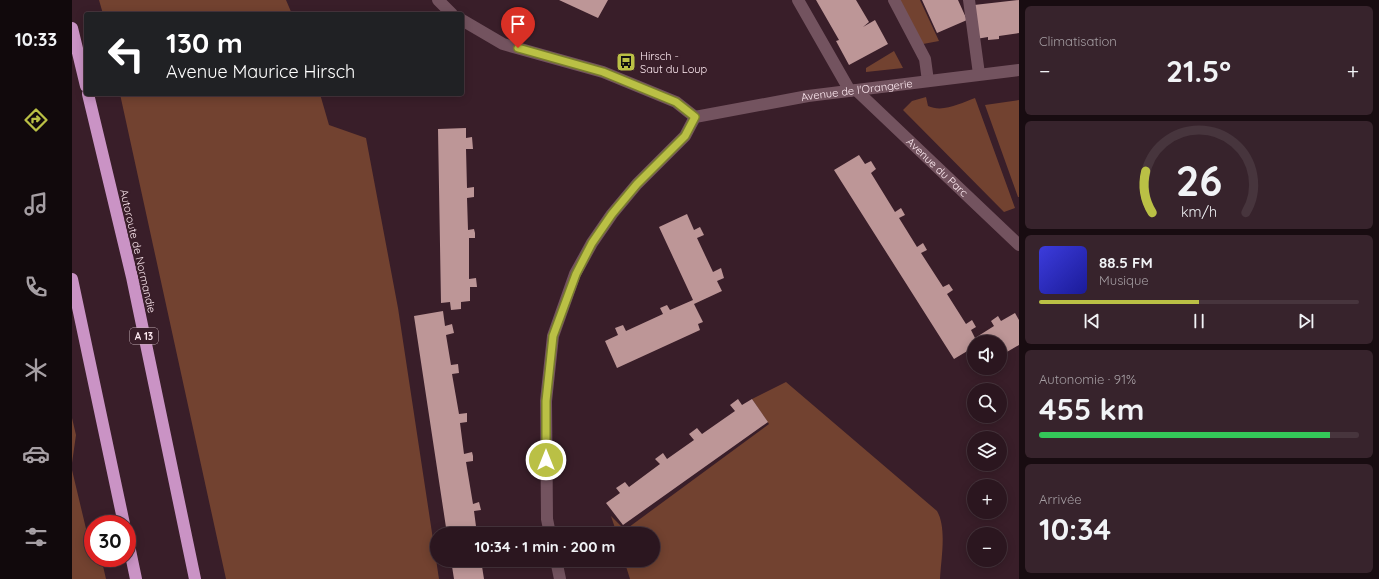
<!DOCTYPE html>
<html lang="fr">
<head>
<meta charset="utf-8">
<style>
  :root { --surface:#2b161f; --page:#37232c; --text:#f1f3f6; --muted:#a69fa4; --line:#47353d; --accent:#bac045 }
  body { margin:0; font-family:Quicksand,sans-serif; background:var(--page); color:var(--text); height:100vh; display:flex; flex-direction:column; font-size:15px; white-space:nowrap }
  * { box-sizing:border-box; margin:0 }
  p { font-size:13px; color:var(--muted) }
  .icon { flex:none; width:22px; height:22px; fill:none; stroke:currentColor; stroke-width:2; stroke-linecap:round; stroke-linejoin:round }
  .map { position:relative; flex:1; overflow:hidden }
  .details { display:flex; flex-direction:column; gap:6px; padding:6px; background:#180c11; width:360px }
  .details>* { flex:none }
  .hud { position:absolute; left:12px; top:12px; width:380px; height:84px; border-radius:4px; box-shadow:0 2px 10px #0003,0 0 0 1px var(--line); background:#202124; color:#fff; overflow:hidden }
  .buttons { position:absolute; left:895px; top:335px; display:grid; gap:8px }
  .buttons a { display:grid; place-items:center; width:40px; height:40px; border-radius:50%; background:var(--surface); box-shadow:0 2px 10px #0003,0 0 0 1px var(--line); font-size:20px }
  .speed { position:absolute; left:12px; top:515px; display:flex; gap:8px; font-size:20px; font-weight:700; text-align:center }
  .speed>* { display:grid; place-content:center; width:52px; height:52px; border-radius:50%; background:var(--surface); box-shadow:0 2px 10px #0003,0 0 0 1px var(--line); line-height:1 }
  .speed .limit { border:6px solid #d22; background:#fff; color:#111 }
  .pin { position:absolute; display:grid; place-items:center; width:34px; height:34px; color:#fff; margin:-41px -17px; border-radius:50% 50% 50% 0; rotate:-45deg; box-shadow:0 0 4px #0007 }
  .pin .icon { rotate:45deg }
  .me { position:absolute; width:44px; margin:-22px; rotate:0deg; stroke-linejoin:round; filter:drop-shadow(0 0 3px #0008) }
  .turn { display:flex; align-items:center; gap:14px; height:84px; padding:0 16px; font-size:18px }
  .turn .icon { width:52px; height:52px; stroke-width:2.5 }
  .turn b { display:block; font-size:28px; line-height:34px }
  .big { font-size:30px; font-weight:700; line-height:1.1 }
  .details .widget { flex:1; display:flex; flex-direction:column; justify-content:center; gap:6px; min-width:0; padding:0 14px; border-radius:6px; background:var(--page) }
  .details .dial { align-items:center; gap:0 }
  .dial svg { height:104px; overflow:visible; fill:none; stroke:var(--line); stroke-width:7; stroke-linecap:round; text-anchor:middle }
  .dial text { fill:var(--text); stroke:none }
  .song { display:flex; align-items:center; gap:12px }
  .cover { width:48px; height:48px; border-radius:6px; background:linear-gradient(135deg,hsl(240 70% 55%),hsl(240 70% 35%)) }
  .played { height:4px; border-radius:2px; background:linear-gradient(90deg,var(--accent) 50%,var(--line) 50%) }
  .keys { display:flex; justify-content:space-around; direction:ltr }
  .heat { display:flex; justify-content:space-between; align-items:center; font-size:22px; direction:ltr }
  .charge { height:6px; border-radius:3px; background:linear-gradient(90deg,#34c759 91%,var(--line) 0) }
  .trip { position:absolute; left:358px; top:527px; width:230px; height:40px; border-radius:20px; background:var(--surface); box-shadow:0 2px 10px #0003,0 0 0 1px var(--line); font-weight:700; line-height:40px; text-align:center }
  main { display:flex; flex:1; min-height:0 }
  .menu { display:flex; flex-direction:column; width:72px; justify-content:space-around; align-items:center; background:#11090c; color:var(--muted) }
  .menu .icon { width:28px; height:28px }
  .menu .current { color:var(--accent) }
  .menu b { font-size:18px; color:var(--text) }
  .map>svg:first-child { display:block }
</style>
</head>
<body>
<main>
<nav class="menu">
<b>10:33</b>
<svg class="icon current" aria-label="directions" viewBox="0 0 24 24"><path d="M12 3l9 9-9 9-9-9zM9 14v-3h6M13 9l2 2-2 2"/></svg>
<svg class="icon" aria-label="music" viewBox="0 0 24 24"><path d="M9 18V5l10-2v13"/><circle cx="6" cy="18" r="3"/><circle cx="16" cy="16" r="3"/></svg>
<svg class="icon" aria-label="phone" viewBox="0 0 24 24"><path d="M5 4h4l2 5-3 2q2 4 5 5l2-3 5 2v4C11 20 4 13 5 4z"/></svg>
<svg class="icon" aria-label="climate" viewBox="0 0 24 24"><path d="M12 3v18M4 7l16 10M4 17L20 7"/></svg>
<svg class="icon" aria-label="car" viewBox="0 0 24 24"><path d="M5 17H2v-5l4-1 3-4h7l3 4 3 1v5h-3M9 17h6M6 11h13"/><circle cx="7" cy="17" r="2"/><circle cx="17" cy="17" r="2"/></svg>
<svg class="icon" aria-label="filters" viewBox="0 0 24 24"><path d="M4 7h16M4 17h16"/><circle cx="9" cy="7" r="2"/><circle cx="15" cy="17" r="2"/></svg>
</nav>
<div class="map">
<svg width="947" height="579" viewBox="0 0 947 579">
  <rect width="100%" height="100%" fill="#391e29"/>
  <path fill="#724230" d="M 27,0 L 214,0 L 220,14 L 31,14 Z
    M 827,0 L 848,0 L 867,41 L 851,44 Z
    M 822,51 L 831,68 L 794,72 L 794,68 Z
    M 48,94 L 248,94 L 257,125 L 294,138 L 326,308 L 367,579 L 154,579 Z
    M 854,97 L 856,106 C 871,113 889,103 903,98 L 943,208 L 932,212 L 831,110 L 840,101 Z
    M 947,100 L 947,197 L 946,197 L 913,105 Z
    M 714,382 L 865,511 C 875,528 869,559 868,579 L 558,579 L 552,560 L 581,560 L 581,534 L 545,534 L 539,516 L 553,530 L 697,424 L 680,399 Z
    M 0,418 L 4,435 L 0,463 Z
    M 0,470 L 16,537 L 21,547 L 21,558 L 27,558 L 31,566 L 34,579 L 0,579 Z"/>
  <path fill="#bd9697" d="M 487,0 L 536,0 L 526,18 Z
    M 744,0 L 784,0 L 797,22 L 791,27 L 803,20 L 816,44 L 777,65 L 764,41 L 767,40 Z
    M 850,0 L 886,0 L 895,20 L 865,33 Z
    M 947,0 L 947,33 L 927,36 L 927,39 L 916,40 L 916,37 L 904,39 L 902,5 Z
    M 394,128 L 394,138 L 400,137 L 401,149 L 394,149 L 395,188 L 402,187 L 402,197 L 395,198 L 396,230 L 402,229 L 403,233 L 403,238 L 397,238 L 397,279 L 404,278 L 405,287 L 398,287 L 398,301 L 389,302 L 389,309 L 379,310 L 378,302 L 369,303 L 366,129 Z
    M 787,155 L 793,164 L 799,161 L 804,169 L 799,173 L 823,212 L 829,208 L 833,215 L 827,218 L 845,247 L 851,243 L 855,250 L 849,253 L 871,287 L 877,284 L 881,290 L 875,294 L 894,324 L 900,320 L 904,327 L 899,330 L 903,338 L 922,326 L 919,321 L 926,316 L 929,321 L 943,313 L 947,320 L 947,345 L 928,356 L 928,342 L 916,342 L 914,340 L 912,342 L 902,342 L 902,347 L 882,359 L 762,170 Z
    M 615,214 L 622,230 L 628,227 L 632,235 L 625,238 L 641,272 L 649,268 L 652,278 L 645,281 L 650,291 L 622,304 L 631,322 L 626,324 L 628,330 L 545,368 L 533,341 L 546,335 L 543,328 L 551,325 L 554,331 L 591,314 L 588,308 L 595,305 L 598,310 L 621,300 L 587,227 Z
    M 371,311 L 373,326 L 380,324 L 382,333 L 374,335 L 379,365 L 386,364 L 387,373 L 380,374 L 387,414 L 395,413 L 395,422 L 388,423 L 392,454 L 400,452 L 401,456 L 401,461 L 394,462 L 401,504 L 407,502 L 409,510 L 402,511 L 405,534 L 375,534 L 342,316 Z
    M 666,399 L 670,405 L 680,399 L 696,422 L 551,525 L 534,503 L 548,493 L 544,488 L 553,482 L 557,487 L 588,464 L 583,459 L 591,453 L 595,459 L 622,440 L 617,434 L 625,428 L 630,434 L 663,411 L 658,405 Z
    M 379,560 L 409,560 L 412,579 L 382,579 Z"/>
  <g fill="none" stroke-linecap="round" stroke-linejoin="round">
    <path stroke="#73535f" stroke-width="12" d="M 897,0 L 907,74"/>
    <g stroke="#73535f" stroke-width="12">
      <path d="M 366,0 L 380,14"/>
      <path d="M 726,0 L 778,91"/>
      <path d="M 822,0 L 853,59 L 856,81"/>
      <path d="M 390,20 L 431,44 L 531,72 L 604,102 L 623,117"/>
      <path id="s1" d="M 784,90 L 947,245"/>
      <path id="s2" d="M 623,117 L 736,96 L 947,70"/>
      <path d="M 478,534 L 475,519 L 474,401 L 481,336 L 503,274 L 520,243 L 540,214 L 565,184 L 613,136 L 623,117"/>
      <path d="M 484,560 L 488,579"/>
    </g>
    <path stroke="#ca93c5" stroke-width="12" d="M 0,28 L 14,86
      M 16,94 L 60,277 L 123,579
      M 0,279 L 52,524
      M 55,536 L 64,579"/>
  </g>
  <g fill="none" stroke-linecap="round" stroke-linejoin="round">
    <g stroke="#797d2d" stroke-width="10">
      <path id="route" d="M 446,48 L 531,72 L 604,102 L 623,117 L 613,136 L 565,184 L 540,214 L 520,243 L 504,274 L 481,336 L 474,401 L 474,460"/>
    </g>
    <use href="#route" stroke="#bac045" stroke-width="7"/>
  </g>
  <defs>
    <g id="bus-square" transform="scale(1)"><rect x="-9" y="-9" width="18" height="18" rx="4" fill="#bac045" stroke="#391e29"/><path d="M-5-6H5V4H4V6H2V4H-2V6H-4V4H-5ZM-3.5-4V0h7V-4ZM-3.5 1.2v1.5H-2V1.2ZM2 1.2v1.5H3.5V1.2Z" fill="#111"/></g>
  </defs>
  <g fill-rule="evenodd">
    <use href="#bus-square" x="554" y="62"/>
  </g>
  <g text-anchor="middle" stroke-width="4" stroke-linejoin="round" paint-order="stroke">
    <rect fill="#391e29" stroke="#c2acb4" stroke-width="1" x="58" y="328" width="28" height="16" rx="3"/>
    <g font-size="10" font-weight="bold" fill="#fde9f0">
      <text x="72" y="340">A 13</text>
    </g>
    <g font-size="11" fill="#fde9f0" stroke="#391e29" text-anchor="start">
      <text x="568" y="60">Hirsch -<tspan x="568" dy="13">Saut du Loup</tspan></text>
    </g>
    <g font-size="11" fill="#fde9f0" stroke="#391e29">
      <text dy="4" stroke="none"><textPath href="#s2" startOffset="164">Avenue de l'Orangerie</textPath></text>
      <text dy="4" stroke="none"><textPath href="#s1" startOffset="112">Avenue du Parc</textPath></text>
      <text transform="translate(66 251) rotate(77)" y="4">Autoroute de Normandie</text>
    </g>
  </g>
</svg>
<div class="buttons">
<a><svg class="icon" aria-label="sound" viewBox="0 0 24 24"><path d="M4 9h4l5-4v14l-5-4H4zM17 9q2 3 0 6"/></svg></a>
<a><svg class="icon" aria-label="search" viewBox="0 0 24 24"><circle cx="10" cy="10" r="6"/><path d="M15 15l6 6"/></svg></a>
<a><svg class="icon" aria-label="layers" viewBox="0 0 24 24"><path d="M12 4l9 5-9 5-9-5zM3 14l9 5 9-5"/></svg></a>
<a>+</a>
<a>−</a>
</div>
<div class="speed"><div class="limit">30</div></div>
<div class="pin" style="left:446px;top:48px;background:#d93025"><svg class="icon" aria-label="arrive" viewBox="0 0 24 24"><path d="M6 21V4h12l-3 4 3 4H6"/></svg></div>
<svg class="me" style="left:474px;top:460px" viewBox="-20 -20 40 40"><circle r="17" fill="#bac045" stroke="#fff" stroke-width="3"/><path d="M0-11L8 9 0 5-8 9z" fill="#fff"/></svg>
<div class="trip">10:34 · 1 min · 200 m</div>
<div class="hud">
<div class="turn"><svg class="icon" aria-label="left" viewBox="0 0 24 24"><path d="M17 20v-9H6M10 6l-5 5 5 5"/></svg><div><b>130 m</b>Avenue Maurice Hirsch</div></div>
</div>
</div>
<section class="details">
<div class="widget"><p>Climatisation</p>
<div class="heat"><a>−</a><b class="big">21.5°</b><a>+</a></div>
</div>
<div class="widget dial"><svg viewBox="0 0 100 80">
<path d="M14 69A42 42 0 1 1 86 69"/>
<path d="M14 69A42 42 0 0 1 9 37" stroke="#bac045"/>
<text x="50" y="56" font-size="32" font-weight="700">26</text>
<text x="50" y="72" font-size="11">km/h</text>
</svg></div>
<div class="widget">
<div class="song"><i class="cover"></i><div><b>88.5 FM</b><p>Musique</p></div></div>
<div class="played"></div>
<div class="keys"><svg class="icon" aria-label="previous" viewBox="0 0 24 24"><path d="M18 5L8 12l10 7zM5 5v14"/></svg><svg class="icon" aria-label="pause" viewBox="0 0 24 24"><path d="M8 5v14M16 5v14"/></svg><svg class="icon" aria-label="next" viewBox="0 0 24 24"><path d="M6 5l10 7-10 7zM19 5v14"/></svg></div>
</div>
<div class="widget"><p>Autonomie · 91%</p><b class="big">455 km</b><div class="charge"></div></div>
<div class="widget"><p>Arrivée</p><b class="big">10:34</b></div>
</section>
</main>
</body>
</html>
